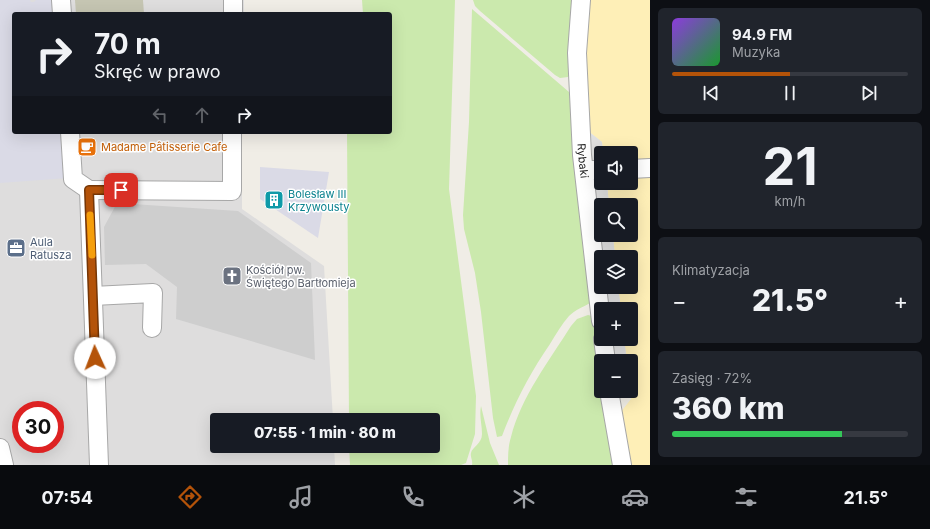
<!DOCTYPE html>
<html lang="pl">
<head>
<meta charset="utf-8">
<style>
  :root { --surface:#171b24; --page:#20242c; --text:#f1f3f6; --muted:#9ea1a6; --line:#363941; --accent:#b45309 }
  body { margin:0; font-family:Inter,sans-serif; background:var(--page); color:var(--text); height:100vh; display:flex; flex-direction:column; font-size:15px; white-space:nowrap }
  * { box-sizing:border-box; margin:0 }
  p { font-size:13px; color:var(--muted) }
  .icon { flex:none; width:22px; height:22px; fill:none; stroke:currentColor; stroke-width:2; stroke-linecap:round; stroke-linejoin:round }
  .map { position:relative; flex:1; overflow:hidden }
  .details { display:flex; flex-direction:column; gap:8px; padding:8px; background:#0d0f14; width:280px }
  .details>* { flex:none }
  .hud { position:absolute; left:12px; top:12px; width:380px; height:122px; border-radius:4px; box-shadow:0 4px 16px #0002; background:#171b24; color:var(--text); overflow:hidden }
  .tools { position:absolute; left:594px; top:146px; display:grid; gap:8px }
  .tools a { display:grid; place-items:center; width:44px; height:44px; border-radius:4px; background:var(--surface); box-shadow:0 4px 16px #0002; font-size:20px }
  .speed { position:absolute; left:12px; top:401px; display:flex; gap:8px; font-size:20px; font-weight:700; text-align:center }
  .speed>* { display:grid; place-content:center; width:52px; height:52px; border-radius:50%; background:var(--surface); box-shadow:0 4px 16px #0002; line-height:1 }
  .speed .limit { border:6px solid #d22; background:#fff; color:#111 }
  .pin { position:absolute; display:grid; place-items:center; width:34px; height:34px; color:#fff; margin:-17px; border-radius:8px; box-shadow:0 2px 6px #0006 }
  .me { position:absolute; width:44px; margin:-22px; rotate:358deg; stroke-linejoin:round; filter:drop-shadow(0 0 3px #0008) }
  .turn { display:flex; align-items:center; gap:14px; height:84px; padding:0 16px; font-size:18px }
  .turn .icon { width:52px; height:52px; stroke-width:2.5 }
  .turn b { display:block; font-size:28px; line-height:34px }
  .lanes { display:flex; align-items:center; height:38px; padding:0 16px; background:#0003; justify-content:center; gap:20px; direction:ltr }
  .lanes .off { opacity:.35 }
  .big { font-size:30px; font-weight:800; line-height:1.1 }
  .details .widget { flex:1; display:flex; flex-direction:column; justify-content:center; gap:6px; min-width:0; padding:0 14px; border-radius:6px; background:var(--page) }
  .details .dial { align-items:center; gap:0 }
  .dial b { font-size:52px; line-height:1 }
  .song { display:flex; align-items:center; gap:12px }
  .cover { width:48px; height:48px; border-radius:6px; background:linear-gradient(135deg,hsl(270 70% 55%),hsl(130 70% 35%)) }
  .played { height:4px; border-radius:2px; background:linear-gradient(90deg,var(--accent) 50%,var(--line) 50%) }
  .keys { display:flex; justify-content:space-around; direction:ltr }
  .heat { display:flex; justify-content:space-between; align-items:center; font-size:22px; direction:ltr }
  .charge { height:6px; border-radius:3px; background:linear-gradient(90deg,#34c759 72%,var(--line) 0) }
  .trip { position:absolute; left:210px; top:413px; width:230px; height:40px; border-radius:4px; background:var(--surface); box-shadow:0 4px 16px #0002; font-weight:800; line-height:40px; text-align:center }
  .dock { display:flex; height:64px; justify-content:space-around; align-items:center; background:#090b0e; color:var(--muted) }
  .dock .icon { width:28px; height:28px }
  .dock .current { color:var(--accent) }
  .dock b { font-size:18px; color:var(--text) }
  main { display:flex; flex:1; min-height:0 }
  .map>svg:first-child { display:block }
</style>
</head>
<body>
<main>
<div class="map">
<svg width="650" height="465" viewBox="0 0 650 465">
  <rect width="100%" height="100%" fill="#f0ede6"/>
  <path fill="#dedddd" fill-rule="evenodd" d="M 0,0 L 244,0 L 244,14 L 14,14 L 14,132 L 242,132 L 242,209 L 324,266 L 333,420 L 217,420 L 217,446 L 334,446 L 335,465 L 0,465 ZM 21,410 L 55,410 L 55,444 L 21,444 Z"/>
  <path fill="#cecece" d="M 117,203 L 238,211 L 311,263 L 315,360 L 176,319 L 177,287 L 146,264 L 105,265 L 104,227 Z"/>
  <path fill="#c5c5b2" d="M 75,0 L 143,0 L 144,14 L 76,14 Z"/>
  <path fill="#cbe9ad" d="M 362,0 L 455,0 L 449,189 L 476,396 L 475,434 L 466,463 L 461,465 L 350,465 L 349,446 L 433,446 L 433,420 L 349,420 L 347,132 L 390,132 L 390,14 L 363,14 Z
    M 473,0 L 573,0 L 570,73 L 568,77 L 560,78 L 555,75 L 480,11 L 475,6 Z
    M 472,9 L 569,92 L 590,303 C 583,307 575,310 569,316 C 562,324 556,334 550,344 C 530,373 514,404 502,436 L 497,437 L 493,418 L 481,312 L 475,273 L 464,229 L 463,215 L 469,122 Z
    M 588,315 L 592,316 L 595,321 L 601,391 L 614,465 L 508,465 C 508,456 508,446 511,437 C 521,397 549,361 571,326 L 577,319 Z
    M 481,406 L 490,443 L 499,465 L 472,465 C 473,460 470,457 471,453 C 472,447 482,444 482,434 C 482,424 479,416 481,406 Z"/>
  <path fill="#feefb7" d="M 588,0 L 650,0 L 650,162 L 631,163 L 631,153 L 603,153 L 602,142 L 588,131 L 584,75 Z
    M 650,174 L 650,465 L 629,465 L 620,413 L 631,399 L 631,361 L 627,361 L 624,339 L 631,339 L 631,309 L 621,309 L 618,287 L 631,287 L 631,257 L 615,257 L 613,235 L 631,235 L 631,205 L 609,205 L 607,183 L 631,183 L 631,175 Z"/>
  <path fill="#e0e0e0" d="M 588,131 L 602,142 L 603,153 L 601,153 L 601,183 L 607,183 L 609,205 L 601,205 L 601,235 L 613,235 L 615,257 L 602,257 Z
    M 606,287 L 618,287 L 621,309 L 608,309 Z
    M 612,339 L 624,339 L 627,361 L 614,361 Z"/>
  <path fill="#dadae6" d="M 0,0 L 30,0 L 31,2 L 34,2 L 36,0 L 52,0 L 53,14 L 14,14 L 14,132 L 61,132 L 63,169 L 68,178 L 0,183 Z
    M 260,167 L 329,172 L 318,238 L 260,199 Z"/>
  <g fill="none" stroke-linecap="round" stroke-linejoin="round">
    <g stroke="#a7a7a7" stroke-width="20">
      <g id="minor">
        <path d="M 61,0 L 62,14"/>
        <path id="s1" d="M 581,0 L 577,53 L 582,155 L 601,321"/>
        <path d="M 233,14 L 233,0"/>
        <path d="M 70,132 L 73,179 L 89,190"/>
        <path d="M 631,169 L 650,168"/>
        <path d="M 584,170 L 601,170"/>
        <path d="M 89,190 L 99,465"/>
        <path d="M 89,190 L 232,191 L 232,132"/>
        <path d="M 93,296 L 153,293 L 152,328"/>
        <path d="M 603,339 L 606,361"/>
        <path d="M 609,391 L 622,465"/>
        <path d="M 0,448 L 4,465"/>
      </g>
    </g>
    <use href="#minor" stroke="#fff" stroke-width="18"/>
  </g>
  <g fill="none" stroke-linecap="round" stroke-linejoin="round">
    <g stroke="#753606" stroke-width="10">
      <path id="route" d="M 95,358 L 89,190 L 121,190"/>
    </g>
    <use href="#route" stroke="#b45309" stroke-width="7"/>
    <path stroke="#f59e0b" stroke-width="7" d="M 90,215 L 92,255"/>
  </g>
  <defs>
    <g id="cafe-square" transform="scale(1)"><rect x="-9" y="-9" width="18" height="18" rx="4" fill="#e8710a" stroke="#fff"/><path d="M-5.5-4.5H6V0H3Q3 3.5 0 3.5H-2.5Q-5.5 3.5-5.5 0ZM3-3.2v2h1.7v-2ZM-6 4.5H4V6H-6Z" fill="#fff"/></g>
    <g id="building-square" transform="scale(1)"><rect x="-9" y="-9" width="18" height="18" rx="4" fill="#0f9aa8" stroke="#fff"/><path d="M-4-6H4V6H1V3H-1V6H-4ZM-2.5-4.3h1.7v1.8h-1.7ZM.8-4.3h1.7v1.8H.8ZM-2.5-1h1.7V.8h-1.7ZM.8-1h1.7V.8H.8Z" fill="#fff"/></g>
    <g id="office-square" transform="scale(1)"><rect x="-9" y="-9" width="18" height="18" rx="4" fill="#5c6f8a" stroke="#fff"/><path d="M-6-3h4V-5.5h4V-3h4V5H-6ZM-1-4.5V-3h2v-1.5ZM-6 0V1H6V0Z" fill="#fff"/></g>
    <g id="church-square" transform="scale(1)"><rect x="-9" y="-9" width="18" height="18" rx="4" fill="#6b7280" stroke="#fff"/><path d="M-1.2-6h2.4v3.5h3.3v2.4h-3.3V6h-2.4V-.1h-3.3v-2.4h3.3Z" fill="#fff"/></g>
  </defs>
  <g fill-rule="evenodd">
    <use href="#cafe-square" x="87" y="147"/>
    <use href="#building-square" x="274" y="200"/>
    <use href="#office-square" x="16" y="248"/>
    <use href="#church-square" x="232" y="276"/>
  </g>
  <g text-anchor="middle" stroke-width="3" stroke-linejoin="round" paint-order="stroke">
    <g font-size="11" fill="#c56008" stroke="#fff" text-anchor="start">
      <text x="101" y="151">Madame Pâtisserie Cafe</text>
    </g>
    <g font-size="11" fill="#202020" stroke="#fff">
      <text dy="4" stroke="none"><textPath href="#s1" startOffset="161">Rybaki</textPath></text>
    </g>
    <g font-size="11" fill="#0d838f" stroke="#fff" text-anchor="start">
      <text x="288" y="198">Bolesław III<tspan x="288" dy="13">Krzywousty</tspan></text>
    </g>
    <g font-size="11" fill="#4e5e75" stroke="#fff" text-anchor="start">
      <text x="30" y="246">Aula<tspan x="30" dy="13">Ratusza</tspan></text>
    </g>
    <g font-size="11" fill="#5b616d" stroke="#fff" text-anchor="start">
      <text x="246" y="274">Kościół pw.<tspan x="246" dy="13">Świętego Bartłomieja</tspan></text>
    </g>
  </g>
</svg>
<div class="tools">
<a><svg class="icon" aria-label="sound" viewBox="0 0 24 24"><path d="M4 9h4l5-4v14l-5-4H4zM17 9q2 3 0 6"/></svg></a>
<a><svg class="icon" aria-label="search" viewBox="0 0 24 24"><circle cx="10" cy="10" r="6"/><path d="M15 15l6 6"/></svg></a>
<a><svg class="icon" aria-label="layers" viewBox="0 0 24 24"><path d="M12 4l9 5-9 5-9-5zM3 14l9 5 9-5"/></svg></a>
<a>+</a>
<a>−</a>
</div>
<div class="speed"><div class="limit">30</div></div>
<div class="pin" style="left:121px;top:190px;background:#d93025"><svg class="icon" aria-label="arrive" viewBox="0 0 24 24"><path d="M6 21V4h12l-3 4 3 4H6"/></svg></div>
<svg class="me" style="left:95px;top:358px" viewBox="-20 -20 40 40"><circle r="19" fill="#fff"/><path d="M0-13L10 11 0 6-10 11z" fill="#b45309"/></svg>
<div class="trip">07:55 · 1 min · 80 m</div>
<div class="hud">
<div class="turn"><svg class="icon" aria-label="right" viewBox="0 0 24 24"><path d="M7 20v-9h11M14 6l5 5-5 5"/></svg><div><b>70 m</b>Skręć w prawo</div></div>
<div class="lanes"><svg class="icon off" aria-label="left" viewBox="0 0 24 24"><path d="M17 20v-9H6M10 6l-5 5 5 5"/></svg><svg class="icon off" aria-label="ahead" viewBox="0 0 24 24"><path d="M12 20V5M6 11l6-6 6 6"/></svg><svg class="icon" aria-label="right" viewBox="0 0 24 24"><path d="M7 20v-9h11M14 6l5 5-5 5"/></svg></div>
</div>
</div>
<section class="details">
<div class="widget">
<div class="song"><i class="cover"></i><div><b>94.9 FM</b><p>Muzyka</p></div></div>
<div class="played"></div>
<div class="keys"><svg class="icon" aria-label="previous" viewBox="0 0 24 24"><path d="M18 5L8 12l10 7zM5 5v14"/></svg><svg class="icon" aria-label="pause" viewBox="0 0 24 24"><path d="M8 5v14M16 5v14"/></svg><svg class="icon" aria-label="next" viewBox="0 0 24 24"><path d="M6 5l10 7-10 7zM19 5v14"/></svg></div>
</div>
<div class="widget dial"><b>21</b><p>km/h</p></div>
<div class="widget"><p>Klimatyzacja</p>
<div class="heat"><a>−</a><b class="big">21.5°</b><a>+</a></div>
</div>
<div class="widget"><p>Zasięg · 72%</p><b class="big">360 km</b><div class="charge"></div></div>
</section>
</main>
<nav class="dock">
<b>07:54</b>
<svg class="icon current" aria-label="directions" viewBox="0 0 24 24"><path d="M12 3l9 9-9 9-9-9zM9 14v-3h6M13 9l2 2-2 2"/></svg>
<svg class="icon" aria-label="music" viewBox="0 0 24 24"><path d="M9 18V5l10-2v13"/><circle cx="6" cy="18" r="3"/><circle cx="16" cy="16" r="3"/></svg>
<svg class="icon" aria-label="phone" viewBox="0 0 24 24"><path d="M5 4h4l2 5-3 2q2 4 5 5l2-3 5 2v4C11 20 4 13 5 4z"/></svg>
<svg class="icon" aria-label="climate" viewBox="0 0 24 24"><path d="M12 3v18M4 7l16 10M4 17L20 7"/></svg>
<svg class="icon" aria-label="car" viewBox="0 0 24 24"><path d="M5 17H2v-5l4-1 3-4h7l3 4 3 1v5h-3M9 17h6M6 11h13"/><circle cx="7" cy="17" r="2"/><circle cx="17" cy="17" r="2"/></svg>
<svg class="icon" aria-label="filters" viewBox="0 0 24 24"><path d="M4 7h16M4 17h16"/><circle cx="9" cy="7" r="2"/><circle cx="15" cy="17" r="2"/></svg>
<b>21.5°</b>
</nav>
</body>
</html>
